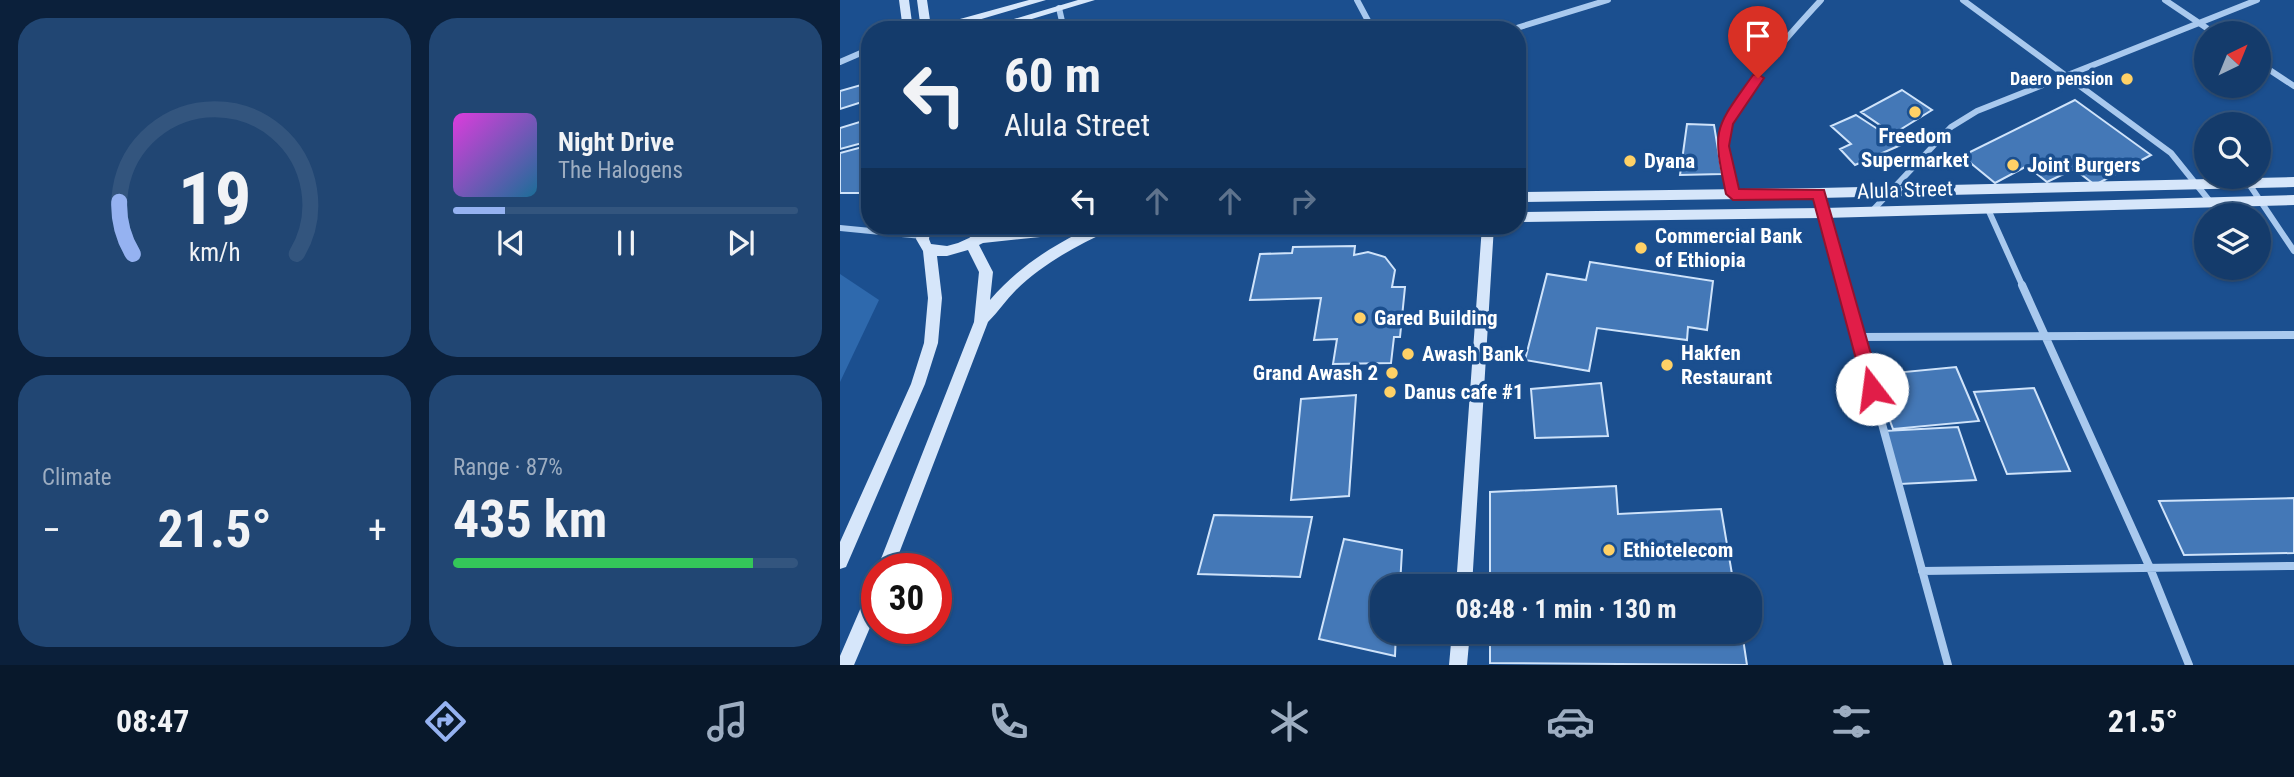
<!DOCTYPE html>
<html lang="en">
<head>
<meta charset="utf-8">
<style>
  :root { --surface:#143b6b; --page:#214673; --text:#f1f3f6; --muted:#9dadc1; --line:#33557e; --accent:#95b2f1 }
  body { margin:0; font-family:"Roboto Condensed",sans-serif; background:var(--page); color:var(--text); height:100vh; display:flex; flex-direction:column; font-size:26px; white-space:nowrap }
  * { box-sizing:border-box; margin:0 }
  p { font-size:23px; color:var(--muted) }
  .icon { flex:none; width:38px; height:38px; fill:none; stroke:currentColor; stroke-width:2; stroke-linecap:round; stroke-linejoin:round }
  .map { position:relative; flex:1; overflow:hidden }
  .details { display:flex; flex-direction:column; gap:18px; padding:18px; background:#0b203b; width:840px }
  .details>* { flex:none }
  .guide { position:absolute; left:21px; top:21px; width:665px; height:214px; border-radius:28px; box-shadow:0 2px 5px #0004,0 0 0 2px var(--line); background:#143b6b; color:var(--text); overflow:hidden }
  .needle { width:46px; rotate:43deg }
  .fabs { position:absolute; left:1354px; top:21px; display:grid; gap:14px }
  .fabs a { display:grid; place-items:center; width:77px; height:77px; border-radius:50%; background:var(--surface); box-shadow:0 2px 5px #0004,0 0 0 2px var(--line); font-size:35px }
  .speed { position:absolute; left:21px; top:553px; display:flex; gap:14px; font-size:35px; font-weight:700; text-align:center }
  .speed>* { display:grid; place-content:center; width:91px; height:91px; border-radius:50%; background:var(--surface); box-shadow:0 2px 5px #0004,0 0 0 2px var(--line); line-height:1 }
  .speed .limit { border:10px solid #d22; background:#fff; color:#111 }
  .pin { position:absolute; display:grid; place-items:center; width:60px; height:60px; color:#fff; margin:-72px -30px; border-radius:50% 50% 50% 0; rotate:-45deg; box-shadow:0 0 7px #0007 }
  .pin .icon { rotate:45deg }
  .me { position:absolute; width:77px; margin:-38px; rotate:345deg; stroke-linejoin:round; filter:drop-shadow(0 0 5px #0008) }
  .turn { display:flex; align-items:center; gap:24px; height:147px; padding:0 28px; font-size:32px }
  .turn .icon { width:91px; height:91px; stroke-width:2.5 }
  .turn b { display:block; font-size:49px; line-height:60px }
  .lanes { display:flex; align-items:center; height:66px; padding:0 28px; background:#0003; justify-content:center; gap:35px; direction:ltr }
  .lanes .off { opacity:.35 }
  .big { font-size:52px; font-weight:700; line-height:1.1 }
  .details .card { flex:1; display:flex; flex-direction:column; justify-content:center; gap:10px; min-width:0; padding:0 24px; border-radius:28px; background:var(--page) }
  .details .dial { align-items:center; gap:0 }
  .dial svg { height:182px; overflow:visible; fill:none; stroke:var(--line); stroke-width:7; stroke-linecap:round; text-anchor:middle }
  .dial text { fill:var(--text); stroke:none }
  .song { display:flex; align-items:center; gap:21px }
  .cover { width:84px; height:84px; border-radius:10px; background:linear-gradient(135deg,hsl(300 70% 55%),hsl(200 70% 35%)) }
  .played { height:7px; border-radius:4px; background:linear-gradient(90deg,var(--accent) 15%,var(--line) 15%) }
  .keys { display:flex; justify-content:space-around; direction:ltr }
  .heat { display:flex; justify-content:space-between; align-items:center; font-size:38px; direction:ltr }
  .charge { height:10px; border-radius:5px; background:linear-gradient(90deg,#34c759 87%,var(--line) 0) }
  .details .tiles { flex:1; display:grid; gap:18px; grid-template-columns:repeat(2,1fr) }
  .trip { position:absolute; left:530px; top:574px; width:392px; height:70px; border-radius:28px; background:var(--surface); box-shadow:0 2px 5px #0004,0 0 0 2px var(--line); font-weight:700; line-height:70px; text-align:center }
  .tab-bar { display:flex; height:112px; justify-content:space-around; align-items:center; background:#08182b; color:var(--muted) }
  .tab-bar .icon { width:49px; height:49px }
  .tab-bar .on { color:var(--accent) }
  .tab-bar b { font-size:32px; color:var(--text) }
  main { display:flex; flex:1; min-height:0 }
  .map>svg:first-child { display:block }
</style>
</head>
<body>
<main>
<section class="details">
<div class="tiles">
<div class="card dial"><svg viewBox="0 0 100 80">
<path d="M14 69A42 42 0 1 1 86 69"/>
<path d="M14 69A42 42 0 0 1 8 46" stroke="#95b2f1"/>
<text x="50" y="56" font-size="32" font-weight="700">19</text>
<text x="50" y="72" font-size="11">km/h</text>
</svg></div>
<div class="card">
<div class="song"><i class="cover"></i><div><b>Night Drive</b><p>The Halogens</p></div></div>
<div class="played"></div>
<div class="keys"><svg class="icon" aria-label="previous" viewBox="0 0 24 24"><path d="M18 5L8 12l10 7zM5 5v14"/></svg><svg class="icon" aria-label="pause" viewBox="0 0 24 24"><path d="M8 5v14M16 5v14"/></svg><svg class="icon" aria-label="next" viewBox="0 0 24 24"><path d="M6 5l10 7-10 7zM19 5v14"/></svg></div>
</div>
<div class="card"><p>Climate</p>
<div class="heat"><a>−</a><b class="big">21.5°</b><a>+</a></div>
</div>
<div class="card"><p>Range · 87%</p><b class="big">435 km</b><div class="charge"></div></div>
</div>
</section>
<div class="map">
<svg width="1454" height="665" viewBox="0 0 1454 665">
  <rect width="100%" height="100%" fill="#1b4f8f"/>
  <path fill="#2e69ad" d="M 0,274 L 39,300 L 0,382 Z"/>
  <path fill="#4478b7" stroke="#cfe3fa" stroke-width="2" d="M 21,85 L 22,102 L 0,109 L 0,91 Z
    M 1062,90 L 1092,110 L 1053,134 L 1021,112 Z
    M 1235,100 L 1311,155 L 1255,185 L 1234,169 L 1207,182 L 1187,166 L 1155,183 L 1122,156 Z
    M 1016,115 L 1036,128 L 1063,144 L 1015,165 L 1000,149 L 1011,144 L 991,126 Z
    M 26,120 L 26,142 L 0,149 L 0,128 Z
    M 847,124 L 874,125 L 882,174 L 840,175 Z
    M 26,146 L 27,193 L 0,193 L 0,153 Z
    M 515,246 L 514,255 L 528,252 L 545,257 L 555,270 L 552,287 L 565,287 L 560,337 L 554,337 L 551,363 L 493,364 L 497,339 L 474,340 L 481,298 L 410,300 L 420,254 L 452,253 L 453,247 Z
    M 750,262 L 873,281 L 867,330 L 848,327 L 847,340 L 757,328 L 749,371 L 685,360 L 707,274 L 746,280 Z
    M 1116,367 L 1139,421 L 1053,429 L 1033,375 Z
    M 761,383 L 768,436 L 695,438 L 691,389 Z
    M 1194,388 L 1230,471 L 1167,474 L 1134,392 Z
    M 516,395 L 509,496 L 451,500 L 461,399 Z
    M 1118,427 L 1136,480 L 1060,484 L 1044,431 Z
    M 776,486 L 778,514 L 881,509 L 894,586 L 650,586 L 650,492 Z
    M 1454,498 L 1454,553 L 1344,555 L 1319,501 Z
    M 374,515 L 472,517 L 460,577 L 358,574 Z
    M 504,539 L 562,550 L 560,586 L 542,586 L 542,632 L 556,632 L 555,656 L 479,639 Z
    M 650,632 L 902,632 L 907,665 L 650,663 Z"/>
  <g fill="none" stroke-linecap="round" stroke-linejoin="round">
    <path stroke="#a9c9ee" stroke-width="6" d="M 517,0 L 533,30
      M 1123,0 L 1331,153 L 1372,204
      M 1325,0 L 1374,33
      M 219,8 L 224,30
      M 670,30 L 768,0
      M 0,62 L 30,49
      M 1419,63 L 1454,86
      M 1409,184 L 1454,251
      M 979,193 L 1005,287
      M 893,194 C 889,179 881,162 882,147 C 884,103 952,32 981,0
      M 1147,207 L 1183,287
      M 1033,210 L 1111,127 L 1137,111 L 1417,0
      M 0,228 L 82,236"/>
    <path stroke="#a9c9ee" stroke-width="8" d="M 1004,285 L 1108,665
      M 1182,285 L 1310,568 L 1349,665
      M 1018,337 L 1454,335
      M 1082,571 L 1454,566"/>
    <path fill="#d6e6fa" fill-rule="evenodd" d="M 59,0 L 69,0 L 73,30 L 63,30 Z
      M 77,0 L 87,0 L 91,27 L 189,0 L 206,0 L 104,30 L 81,30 Z
      M 238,0 L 255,0 L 155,30 L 137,30 Z
      M 1454,177 L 1454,187 L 979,198 L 677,202 L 677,192 L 979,188 Z
      M 1454,195 L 1454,205 L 984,218 L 677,222 L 677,212 L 984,208 Z
      M 79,226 L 91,226 L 89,239 L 91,244 L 107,246 L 118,243 L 129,238 L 145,226 L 159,226 L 155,232 L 217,226 L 274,226 L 273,229 C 237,245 204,263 176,290 C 166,300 158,312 148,322 L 53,569 L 37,569 L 134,322 L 139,272 L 128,250 L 107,256 L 97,256 L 102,298 L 98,343 L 85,384 L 6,567 L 0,569 L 0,542 L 71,384 L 84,343 L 88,298 L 83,251 L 76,239 ZM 239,233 C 205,250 175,271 150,300 L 153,272 L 139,245 L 143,243 Z
      M 642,226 L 654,226 L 632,586 L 616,586 Z
      M 37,582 L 37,611 L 14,665 L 0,665 L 0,656 L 31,584 Z
      M 612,632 L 630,632 L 627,665 L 609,665 Z"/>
  </g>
  <path fill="#e11d48" stroke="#92132f" stroke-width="2" d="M 918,74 L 924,78 L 893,124 L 889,146 L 899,189 L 984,190 L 1041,389 L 1038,394 L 1032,396 L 1026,394 L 1024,389 L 973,199 L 893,200 L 886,194 C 872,127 874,130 913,75 Z"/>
  <g fill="#ffd166" stroke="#1b4f8f" stroke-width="2.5">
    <circle cx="1287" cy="79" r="7"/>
    <circle cx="1075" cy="112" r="7"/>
    <circle cx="790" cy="161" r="7"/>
    <circle cx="1173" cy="165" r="7"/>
    <circle cx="801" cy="248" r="7"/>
    <circle cx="520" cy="318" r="7"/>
    <circle cx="568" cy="354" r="7"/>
    <circle cx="827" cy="365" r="7"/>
    <circle cx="552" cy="373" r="7"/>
    <circle cx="550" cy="392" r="7"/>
    <circle cx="769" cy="550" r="7"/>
  </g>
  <g text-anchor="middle" stroke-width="7" stroke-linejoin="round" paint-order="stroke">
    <g font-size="18" font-weight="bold" fill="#fff" stroke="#1b4f8f" text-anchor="end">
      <text x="1273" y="85">Daero pension</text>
    </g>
    <g font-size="21" font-weight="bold" fill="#fff" stroke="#1b4f8f" text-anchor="start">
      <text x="1075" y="143" text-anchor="middle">Freedom<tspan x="1075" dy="24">Supermarket</tspan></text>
      <text x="804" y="168">Dyana</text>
      <text x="1187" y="172">Joint Burgers</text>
      <text x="815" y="243">Commercial Bank<tspan x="815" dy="24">of Ethiopia</tspan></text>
      <text x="534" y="325">Gared Building</text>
      <text x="841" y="360">Hakfen<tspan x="841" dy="24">Restaurant</tspan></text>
      <text x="582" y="361">Awash Bank</text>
      <text x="538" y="380" text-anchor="end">Grand Awash 2</text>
      <text x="564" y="399">Danus cafe #1</text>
      <text x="783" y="557">Ethiotelecom</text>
    </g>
    <g font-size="21" fill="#fff" stroke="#1b4f8f">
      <text transform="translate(1065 190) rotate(-2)" y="7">Alula Street</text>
    </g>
  </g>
</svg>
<div class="fabs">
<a><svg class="needle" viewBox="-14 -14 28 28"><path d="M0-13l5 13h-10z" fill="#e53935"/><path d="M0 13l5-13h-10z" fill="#9dadc1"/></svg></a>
<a><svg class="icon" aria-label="search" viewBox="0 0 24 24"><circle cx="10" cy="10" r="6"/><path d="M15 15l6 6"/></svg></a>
<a><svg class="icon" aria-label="layers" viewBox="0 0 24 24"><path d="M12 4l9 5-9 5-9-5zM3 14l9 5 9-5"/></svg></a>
</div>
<div class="speed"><div class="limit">30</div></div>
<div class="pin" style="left:918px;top:78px;background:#d93025"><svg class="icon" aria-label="arrive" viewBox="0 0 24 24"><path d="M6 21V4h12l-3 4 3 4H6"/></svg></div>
<svg class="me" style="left:1032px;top:389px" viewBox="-20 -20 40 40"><circle r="19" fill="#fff"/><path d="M0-13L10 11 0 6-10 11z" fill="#e11d48"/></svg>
<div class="trip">08:48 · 1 min · 130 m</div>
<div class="guide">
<div class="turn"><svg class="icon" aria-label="left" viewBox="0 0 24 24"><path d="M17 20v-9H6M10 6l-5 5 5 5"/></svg><div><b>60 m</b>Alula Street</div></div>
<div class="lanes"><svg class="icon" aria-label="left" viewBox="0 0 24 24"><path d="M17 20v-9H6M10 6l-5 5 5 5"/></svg><svg class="icon off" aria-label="ahead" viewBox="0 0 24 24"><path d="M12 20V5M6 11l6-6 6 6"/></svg><svg class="icon off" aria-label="ahead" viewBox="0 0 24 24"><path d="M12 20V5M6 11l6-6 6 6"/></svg><svg class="icon off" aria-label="right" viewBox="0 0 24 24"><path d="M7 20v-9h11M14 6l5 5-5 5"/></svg></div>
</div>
</div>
</main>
<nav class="tab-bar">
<b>08:47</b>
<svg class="icon on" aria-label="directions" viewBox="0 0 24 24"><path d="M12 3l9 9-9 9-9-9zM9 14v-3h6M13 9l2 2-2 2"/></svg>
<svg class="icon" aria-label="music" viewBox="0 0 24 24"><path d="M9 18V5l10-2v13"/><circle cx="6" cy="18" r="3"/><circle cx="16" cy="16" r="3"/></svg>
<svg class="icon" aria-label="phone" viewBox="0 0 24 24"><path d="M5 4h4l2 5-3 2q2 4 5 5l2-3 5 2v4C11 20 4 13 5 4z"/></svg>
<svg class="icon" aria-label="climate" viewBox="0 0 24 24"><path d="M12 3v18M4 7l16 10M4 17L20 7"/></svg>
<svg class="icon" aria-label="car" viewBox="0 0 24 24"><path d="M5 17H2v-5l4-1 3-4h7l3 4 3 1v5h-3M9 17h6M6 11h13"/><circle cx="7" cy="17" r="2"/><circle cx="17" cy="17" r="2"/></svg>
<svg class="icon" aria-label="filters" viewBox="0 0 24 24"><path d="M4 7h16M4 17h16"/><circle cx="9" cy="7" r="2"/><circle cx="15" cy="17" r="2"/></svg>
<b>21.5°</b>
</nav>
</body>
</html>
